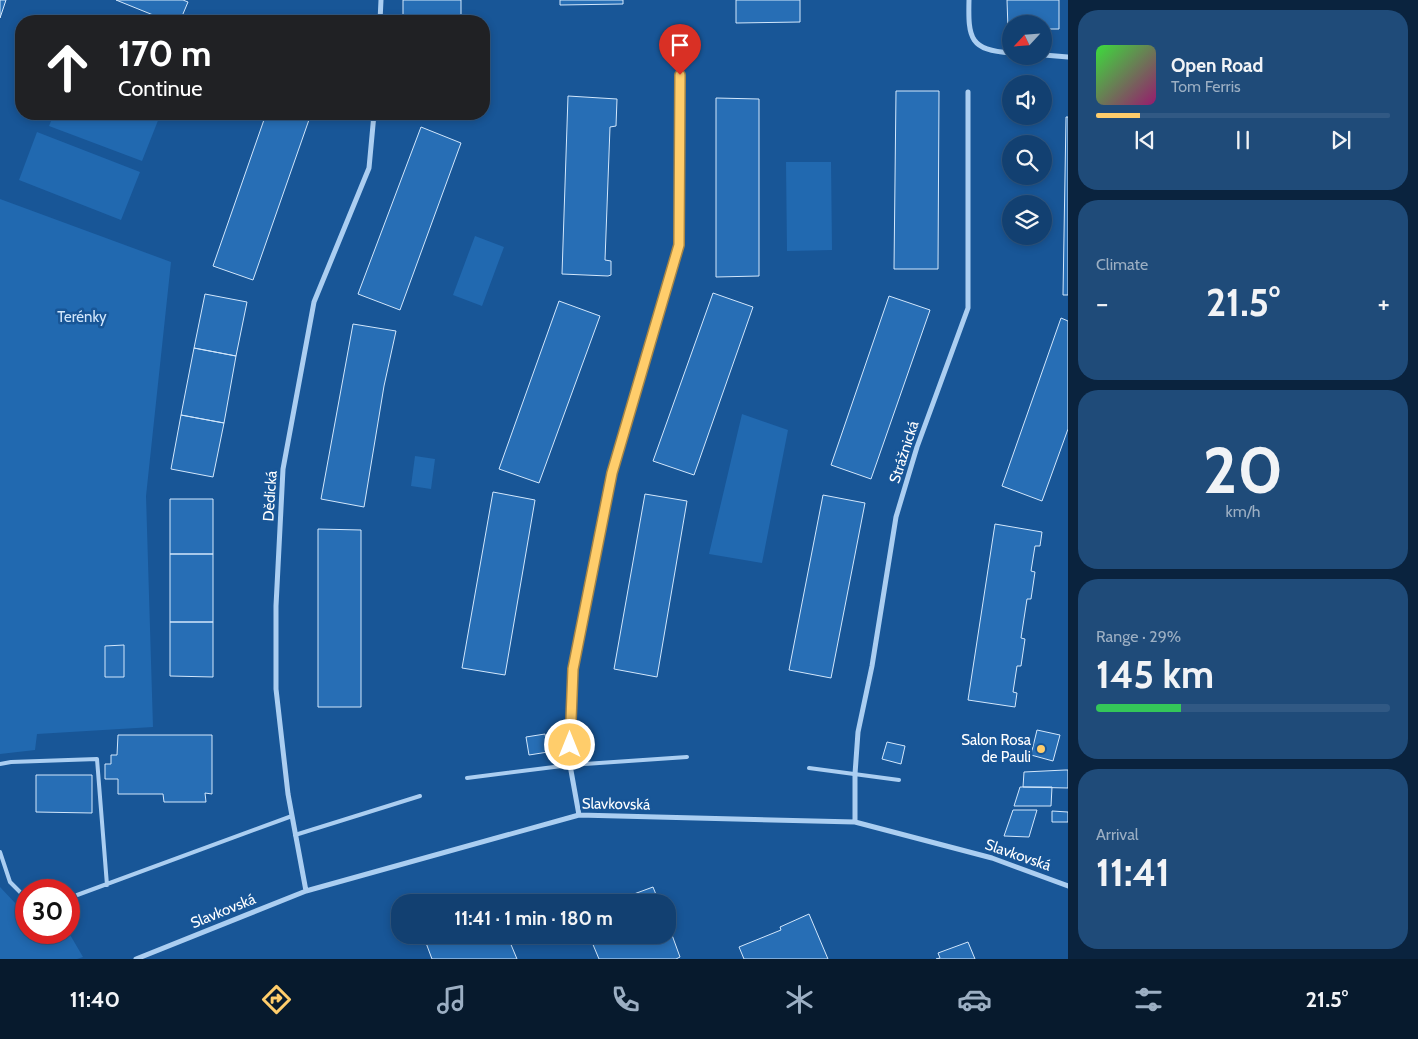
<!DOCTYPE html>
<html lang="en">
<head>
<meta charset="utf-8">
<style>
  :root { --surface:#124071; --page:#1f4b79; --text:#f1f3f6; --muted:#9cafc3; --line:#315984; --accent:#ffcd6b }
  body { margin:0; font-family:Cabin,sans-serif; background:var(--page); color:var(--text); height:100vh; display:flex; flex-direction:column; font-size:19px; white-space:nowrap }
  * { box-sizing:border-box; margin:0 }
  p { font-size:16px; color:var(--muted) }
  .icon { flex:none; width:28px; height:28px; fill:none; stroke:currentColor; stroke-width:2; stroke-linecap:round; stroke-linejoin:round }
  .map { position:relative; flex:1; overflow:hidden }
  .drawer { display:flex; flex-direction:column; gap:10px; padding:10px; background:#0a233e; width:350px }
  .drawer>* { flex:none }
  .hud { position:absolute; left:15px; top:15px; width:475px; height:105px; border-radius:20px; box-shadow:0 2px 8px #0003,0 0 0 1px var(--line); background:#202124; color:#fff; overflow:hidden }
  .needle { width:32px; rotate:244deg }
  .fabs { position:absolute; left:1002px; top:15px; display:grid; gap:10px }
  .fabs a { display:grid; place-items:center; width:50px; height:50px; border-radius:50%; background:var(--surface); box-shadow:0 2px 8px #0003,0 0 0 1px var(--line); font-size:25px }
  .speed { position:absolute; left:15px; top:879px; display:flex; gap:10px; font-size:25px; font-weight:700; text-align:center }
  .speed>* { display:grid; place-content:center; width:65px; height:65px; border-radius:50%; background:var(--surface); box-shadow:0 2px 8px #0003,0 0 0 1px var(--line); line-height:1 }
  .speed .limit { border:8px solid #d22; background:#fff; color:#111 }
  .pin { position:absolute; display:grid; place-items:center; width:42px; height:42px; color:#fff; margin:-51px -21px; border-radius:50% 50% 50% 0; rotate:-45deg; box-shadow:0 0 5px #0007 }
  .pin .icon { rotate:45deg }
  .me { position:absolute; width:55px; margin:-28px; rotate:0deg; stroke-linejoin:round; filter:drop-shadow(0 0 4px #0008) }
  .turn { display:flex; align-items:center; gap:18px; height:105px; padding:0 20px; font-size:22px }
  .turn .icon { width:65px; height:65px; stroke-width:2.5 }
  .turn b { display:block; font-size:35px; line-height:42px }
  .big { font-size:38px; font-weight:800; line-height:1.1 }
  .drawer .card { flex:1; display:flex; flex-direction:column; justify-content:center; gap:8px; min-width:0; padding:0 18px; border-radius:20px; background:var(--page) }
  .drawer .dial { align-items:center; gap:0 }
  .dial b { font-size:65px; line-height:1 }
  .song { display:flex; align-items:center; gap:15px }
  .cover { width:60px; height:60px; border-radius:8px; background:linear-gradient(135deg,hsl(120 70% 55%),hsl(320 70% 35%)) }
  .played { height:5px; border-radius:2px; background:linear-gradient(90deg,var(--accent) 15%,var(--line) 15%) }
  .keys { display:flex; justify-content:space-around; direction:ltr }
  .heat { display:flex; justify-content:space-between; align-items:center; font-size:28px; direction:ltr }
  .charge { height:8px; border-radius:4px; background:linear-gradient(90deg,#34c759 29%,var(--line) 0) }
  .trip { position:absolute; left:391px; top:894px; width:285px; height:50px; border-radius:20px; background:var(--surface); box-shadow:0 2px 8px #0003,0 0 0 1px var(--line); font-weight:800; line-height:50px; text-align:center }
  .dock { display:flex; height:80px; justify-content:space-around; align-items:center; background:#071a2d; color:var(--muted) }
  .dock .icon { width:35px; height:35px }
  .dock .active { color:var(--accent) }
  .dock b { font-size:22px; color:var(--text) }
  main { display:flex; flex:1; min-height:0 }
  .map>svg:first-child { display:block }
</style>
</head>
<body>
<main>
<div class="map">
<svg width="1068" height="959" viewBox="0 0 1068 959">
  <rect width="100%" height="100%" fill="#185697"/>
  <path fill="#2169b0" d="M 54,114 L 147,114 L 159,118 L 142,161 L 49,126 Z
    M 37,132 L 140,172 L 121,220 L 19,180 Z
    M 786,162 L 831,162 L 832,250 L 787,251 Z
    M 0,199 L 171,262 L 146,496 L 153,727 L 37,734 L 35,750 L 0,754 Z
    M 475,236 L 504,247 L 482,306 L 453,295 Z
    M 742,414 L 788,430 L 762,563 L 709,554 Z
    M 415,456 L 435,459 L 431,489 L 411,486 Z
    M 0,887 L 16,904 L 26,909 L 26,932 L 69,933 L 83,957 L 77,959 L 0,959 Z"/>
  <path fill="#276eb5" stroke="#d2e7fc" d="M 0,0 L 6,0 L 0,18 Z
    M 116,0 L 183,0 L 188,2 L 180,21 L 168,21 Z
    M 403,0 L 461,0 L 461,21 L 403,21 Z
    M 560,0 L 623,0 L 623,4 L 560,5 Z
    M 736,0 L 800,0 L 800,22 L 736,23 Z
    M 1007,0 L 1059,0 L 1059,29 L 1044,29 L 1044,24 L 1011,24 L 1011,29 L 1008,29 Z
    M 896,91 L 939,91 L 938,269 L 894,269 Z
    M 568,96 L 617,99 L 616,126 L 610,127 L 605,260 L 611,261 L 611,275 L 608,276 L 562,274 Z
    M 716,98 L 759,99 L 759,276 L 716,277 Z
    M 266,114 L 311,114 L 253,280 L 213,266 Z
    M 1066,117 L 1068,117 L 1068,295 L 1063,295 Z
    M 421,127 L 461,143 L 400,310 L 358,294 Z
    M 713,293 L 753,307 L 694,475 L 653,461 Z
    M 205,294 L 247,302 L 236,356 L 194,348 Z
    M 889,296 L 930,310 L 871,479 L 831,465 Z
    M 559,301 L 600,316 L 539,483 L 499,469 Z
    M 1061,318 L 1068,321 L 1068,429 L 1042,501 L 1002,486 Z
    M 353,324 L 396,331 L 384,386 L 364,507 L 321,499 Z
    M 194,348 L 236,356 L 224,423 L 181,415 Z
    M 181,415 L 224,423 L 213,477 L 171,469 Z
    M 493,492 L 535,500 L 505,675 L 462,668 Z
    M 645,494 L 687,501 L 657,677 L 614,669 Z
    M 823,495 L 865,503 L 831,678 L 789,670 Z
    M 170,499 L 213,499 L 213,554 L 170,554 Z
    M 995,524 L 1042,532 L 1040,546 L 1035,546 L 1031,571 L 1035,572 L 1031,599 L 1027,599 L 1021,638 L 1025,639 L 1021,666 L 1017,666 L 1013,692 L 1017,693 L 1015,707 L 968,700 Z
    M 318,529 L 361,530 L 361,707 L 318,707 Z
    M 170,554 L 213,554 L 213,622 L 170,622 Z
    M 170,622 L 213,622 L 213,677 L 170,676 Z
    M 124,645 L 124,677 L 105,677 L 105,646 Z
    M 1037,730 L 1060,735 L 1053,761 L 1031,755 Z
    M 545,734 L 548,752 L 529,755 L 526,737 Z
    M 118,735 L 212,735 L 212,794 L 205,793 L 206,802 L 164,802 L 163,794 L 118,794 L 118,779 L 105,779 L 105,764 L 111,764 L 111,755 L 117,755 Z
    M 887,742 L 905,746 L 901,764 L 882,759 Z
    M 1065,770 L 1068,770 L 1068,788 L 1023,787 L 1024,772 Z
    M 36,775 L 92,775 L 92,813 L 36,812 Z
    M 1020,787 L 1052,787 L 1051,806 L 1014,806 Z
    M 1013,810 L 1037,810 L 1029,837 L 1004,836 Z
    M 1052,811 L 1068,812 L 1068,822 L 1052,822 Z
    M 653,887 L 659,902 L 625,902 L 623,898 Z
    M 809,914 L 828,959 L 744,959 L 739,947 L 781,930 L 780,927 Z
    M 668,924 L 680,957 L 676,959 L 599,959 L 589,935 L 668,935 Z
    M 423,935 L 507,935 L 517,959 L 432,959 Z
    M 968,942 L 975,959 L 936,959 L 940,958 L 938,953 Z"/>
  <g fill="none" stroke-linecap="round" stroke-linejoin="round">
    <path stroke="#abcef1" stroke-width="4" d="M 678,43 L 680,57 L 680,129
      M 0,764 L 11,762 L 97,759 L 107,885
      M 809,768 L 899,780
      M 467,778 L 570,765 L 687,757
      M 295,835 L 420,796
      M 0,852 L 10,882 L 26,898
      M 69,898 L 292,816"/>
    <path stroke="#abcef1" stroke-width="5" d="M 969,0 C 968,39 970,50 1011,53
      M 380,21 L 381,0
      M 1044,55 L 1068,57
      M 579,815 L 570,765 L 570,725 L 573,669 L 611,473 L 679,245 L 680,129
      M 855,822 L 855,774 L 858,732 L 872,666 L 896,517 L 917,447 L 968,308 L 968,92
      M 306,891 L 288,794 L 276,689 L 276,606 L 283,469 L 314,302 L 369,168 L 374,114
      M 136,959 L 306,891 L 579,815 L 855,822 L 992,858 L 1068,886"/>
  </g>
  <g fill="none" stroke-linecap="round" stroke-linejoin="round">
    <g stroke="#a68546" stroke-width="12">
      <path id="route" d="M 570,745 L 573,669 L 612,473 L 679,245 L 680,75"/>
    </g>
    <use href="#route" stroke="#ffcd6b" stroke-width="9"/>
  </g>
  <circle fill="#ffcd6b" stroke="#185697" stroke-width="2" cx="1041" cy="749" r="5"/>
  <g text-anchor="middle" stroke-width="5" stroke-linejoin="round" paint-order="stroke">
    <g font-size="15" fill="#d2e7fc" stroke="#185697">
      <text x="82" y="322">Terénky</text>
    </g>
    <g font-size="15" fill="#fff" stroke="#185697">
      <text transform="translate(904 452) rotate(-72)" y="5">Strážnická</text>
      <text transform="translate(270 496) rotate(-86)" y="5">Dědická</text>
      <text transform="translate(616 804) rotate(1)" y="5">Slavkovská</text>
      <text transform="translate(1018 855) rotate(19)" y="5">Slavkovská</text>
      <text transform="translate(223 911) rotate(-22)" y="5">Slavkovská</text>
    </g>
    <g font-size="15" fill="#fff" stroke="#185697" text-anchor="end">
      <text x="1031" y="745">Salon Rosa<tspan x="1031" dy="17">de Pauli</tspan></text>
    </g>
  </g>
</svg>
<div class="fabs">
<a><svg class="needle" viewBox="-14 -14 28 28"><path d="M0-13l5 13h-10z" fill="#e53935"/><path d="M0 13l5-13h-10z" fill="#9cafc3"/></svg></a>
<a><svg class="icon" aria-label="sound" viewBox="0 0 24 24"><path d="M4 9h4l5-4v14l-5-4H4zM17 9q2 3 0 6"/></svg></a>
<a><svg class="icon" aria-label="search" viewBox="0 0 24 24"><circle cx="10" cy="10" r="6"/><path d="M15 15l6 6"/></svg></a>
<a><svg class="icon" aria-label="layers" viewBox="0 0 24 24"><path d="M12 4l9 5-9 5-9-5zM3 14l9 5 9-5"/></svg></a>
</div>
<div class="speed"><div class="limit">30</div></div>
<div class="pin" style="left:680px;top:75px;background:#d93025"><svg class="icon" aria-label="arrive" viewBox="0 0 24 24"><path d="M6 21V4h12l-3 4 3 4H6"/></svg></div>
<svg class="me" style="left:570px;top:745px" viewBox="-20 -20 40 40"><circle r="17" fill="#ffcd6b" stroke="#fff" stroke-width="3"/><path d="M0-11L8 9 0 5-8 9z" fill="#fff"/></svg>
<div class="trip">11:41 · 1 min · 180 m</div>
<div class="hud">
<div class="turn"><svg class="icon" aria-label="ahead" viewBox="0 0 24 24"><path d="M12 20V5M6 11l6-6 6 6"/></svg><div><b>170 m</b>Continue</div></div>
</div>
</div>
<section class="drawer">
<div class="card">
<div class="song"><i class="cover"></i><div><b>Open Road</b><p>Tom Ferris</p></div></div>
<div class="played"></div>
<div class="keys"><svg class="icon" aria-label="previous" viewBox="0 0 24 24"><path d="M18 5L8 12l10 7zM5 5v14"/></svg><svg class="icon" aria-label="pause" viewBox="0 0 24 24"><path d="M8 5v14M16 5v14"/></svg><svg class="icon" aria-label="next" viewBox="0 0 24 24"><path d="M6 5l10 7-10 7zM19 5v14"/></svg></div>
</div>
<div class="card"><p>Climate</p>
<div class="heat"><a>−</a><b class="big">21.5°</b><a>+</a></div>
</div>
<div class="card dial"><b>20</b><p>km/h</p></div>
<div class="card"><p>Range · 29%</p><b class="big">145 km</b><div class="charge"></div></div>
<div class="card"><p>Arrival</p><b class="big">11:41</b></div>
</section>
</main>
<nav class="dock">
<b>11:40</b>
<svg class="icon active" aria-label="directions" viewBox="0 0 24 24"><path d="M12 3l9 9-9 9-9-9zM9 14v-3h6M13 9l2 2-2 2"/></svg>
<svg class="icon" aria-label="music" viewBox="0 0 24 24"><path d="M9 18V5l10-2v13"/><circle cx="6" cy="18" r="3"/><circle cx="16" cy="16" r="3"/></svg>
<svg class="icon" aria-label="phone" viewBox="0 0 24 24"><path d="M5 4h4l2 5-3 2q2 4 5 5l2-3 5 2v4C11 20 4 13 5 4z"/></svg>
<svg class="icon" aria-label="climate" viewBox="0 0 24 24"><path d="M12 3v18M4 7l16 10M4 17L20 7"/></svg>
<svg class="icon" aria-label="car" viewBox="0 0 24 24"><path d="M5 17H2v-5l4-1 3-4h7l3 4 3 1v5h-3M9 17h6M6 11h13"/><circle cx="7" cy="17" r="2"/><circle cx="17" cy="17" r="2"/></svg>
<svg class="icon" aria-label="filters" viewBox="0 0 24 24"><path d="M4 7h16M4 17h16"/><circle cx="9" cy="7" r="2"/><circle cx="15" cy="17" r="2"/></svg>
<b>21.5°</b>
</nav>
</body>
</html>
